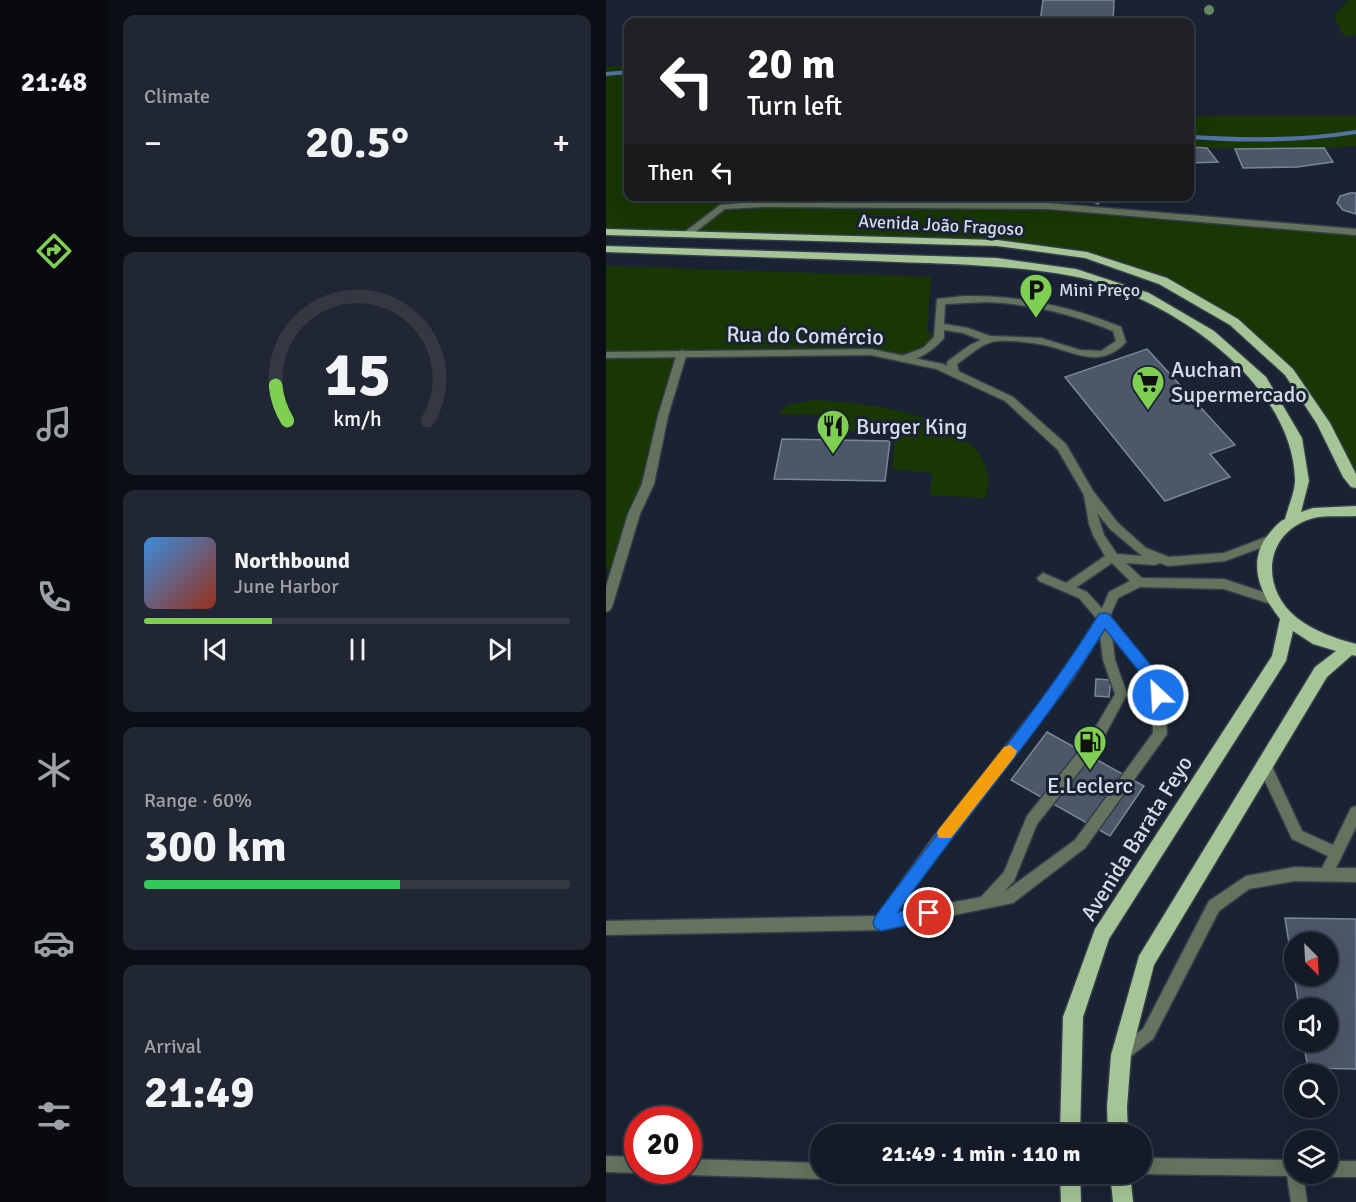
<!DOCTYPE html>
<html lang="en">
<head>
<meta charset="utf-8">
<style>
  :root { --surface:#141a26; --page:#212732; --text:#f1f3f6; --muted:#9da1a7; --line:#333843; --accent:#7fd052 }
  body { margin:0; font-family:Signika,sans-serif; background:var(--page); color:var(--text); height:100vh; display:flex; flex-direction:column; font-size:22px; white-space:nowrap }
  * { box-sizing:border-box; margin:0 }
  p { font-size:20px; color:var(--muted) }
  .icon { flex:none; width:33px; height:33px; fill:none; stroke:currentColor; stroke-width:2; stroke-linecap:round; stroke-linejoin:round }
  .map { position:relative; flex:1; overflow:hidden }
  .details { display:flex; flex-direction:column; gap:15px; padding:15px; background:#0b0e15; width:498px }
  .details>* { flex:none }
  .guide { position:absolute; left:18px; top:18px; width:570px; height:183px; border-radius:12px; box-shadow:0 6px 24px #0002,0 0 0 2px var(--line); background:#202124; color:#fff; overflow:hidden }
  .needle { width:39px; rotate:156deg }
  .fabs { position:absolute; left:678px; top:932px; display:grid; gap:12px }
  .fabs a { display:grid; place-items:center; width:54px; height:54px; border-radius:50%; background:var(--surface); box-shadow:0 6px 24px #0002,0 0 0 2px var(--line); font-size:30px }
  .speed { position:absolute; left:18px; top:1106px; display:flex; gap:12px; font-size:30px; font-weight:700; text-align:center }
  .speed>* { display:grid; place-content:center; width:78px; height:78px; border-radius:50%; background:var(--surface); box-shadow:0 6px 24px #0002,0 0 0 2px var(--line); line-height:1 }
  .speed .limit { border:9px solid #d22; background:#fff; color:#111 }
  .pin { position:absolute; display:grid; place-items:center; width:51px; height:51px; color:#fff; margin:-26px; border:3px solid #fff; border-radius:50%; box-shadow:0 2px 6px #0007 }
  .me { position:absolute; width:66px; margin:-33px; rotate:335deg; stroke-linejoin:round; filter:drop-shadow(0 0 4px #0008) }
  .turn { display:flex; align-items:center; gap:21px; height:126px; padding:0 24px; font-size:27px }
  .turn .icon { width:78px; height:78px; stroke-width:2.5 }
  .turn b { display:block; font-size:42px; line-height:51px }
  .then { display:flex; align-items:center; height:57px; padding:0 24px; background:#0003; gap:12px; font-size:22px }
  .big { font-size:45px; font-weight:700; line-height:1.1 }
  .details .card { flex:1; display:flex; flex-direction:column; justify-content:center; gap:9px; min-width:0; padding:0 21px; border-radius:12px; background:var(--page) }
  .details .dial { align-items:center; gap:0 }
  .dial svg { height:156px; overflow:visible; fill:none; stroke:var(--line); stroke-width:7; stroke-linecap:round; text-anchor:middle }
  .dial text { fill:var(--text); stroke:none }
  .song { display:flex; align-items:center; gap:18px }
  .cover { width:72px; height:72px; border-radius:9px; background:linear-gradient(135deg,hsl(210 70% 55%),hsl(10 70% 35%)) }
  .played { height:6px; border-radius:3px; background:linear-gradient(90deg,var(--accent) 30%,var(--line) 30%) }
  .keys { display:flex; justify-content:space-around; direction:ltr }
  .heat { display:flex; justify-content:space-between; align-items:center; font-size:33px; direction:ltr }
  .charge { height:9px; border-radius:4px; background:linear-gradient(90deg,#34c759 60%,var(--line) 0) }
  .trip { position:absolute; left:204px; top:1124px; width:342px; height:60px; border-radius:30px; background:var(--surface); box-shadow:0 6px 24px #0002,0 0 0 2px var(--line); font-weight:700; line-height:60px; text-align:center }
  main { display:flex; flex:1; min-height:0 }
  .menu { display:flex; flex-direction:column; width:108px; justify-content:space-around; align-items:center; background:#080a0f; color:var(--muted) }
  .menu .icon { width:42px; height:42px }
  .menu .current { color:var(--accent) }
  .menu b { font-size:27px; color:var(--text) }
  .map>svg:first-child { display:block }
</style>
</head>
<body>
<main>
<nav class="menu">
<b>21:48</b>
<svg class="icon current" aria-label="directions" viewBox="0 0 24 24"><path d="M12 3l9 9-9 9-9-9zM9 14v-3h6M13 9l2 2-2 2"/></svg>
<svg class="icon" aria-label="music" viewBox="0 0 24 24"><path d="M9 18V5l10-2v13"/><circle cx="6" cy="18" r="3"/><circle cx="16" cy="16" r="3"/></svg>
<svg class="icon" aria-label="phone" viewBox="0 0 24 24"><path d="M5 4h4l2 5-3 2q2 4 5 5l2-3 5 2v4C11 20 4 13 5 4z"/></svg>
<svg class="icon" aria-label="climate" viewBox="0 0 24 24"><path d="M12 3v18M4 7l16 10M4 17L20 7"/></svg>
<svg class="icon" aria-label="car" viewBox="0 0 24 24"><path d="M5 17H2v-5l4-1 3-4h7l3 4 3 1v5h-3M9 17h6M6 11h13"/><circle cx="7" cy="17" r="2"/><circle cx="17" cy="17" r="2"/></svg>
<svg class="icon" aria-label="filters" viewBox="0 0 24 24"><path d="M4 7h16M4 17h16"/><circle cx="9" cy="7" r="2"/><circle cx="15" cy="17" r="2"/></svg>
</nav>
<section class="details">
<div class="card"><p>Climate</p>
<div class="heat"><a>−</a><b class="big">20.5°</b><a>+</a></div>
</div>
<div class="card dial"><svg viewBox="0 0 100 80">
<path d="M14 69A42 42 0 1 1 86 69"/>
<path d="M14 69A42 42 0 0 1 8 51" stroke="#7fd052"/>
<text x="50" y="56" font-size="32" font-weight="700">15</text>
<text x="50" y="72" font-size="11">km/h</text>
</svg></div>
<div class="card">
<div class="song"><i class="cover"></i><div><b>Northbound</b><p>June Harbor</p></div></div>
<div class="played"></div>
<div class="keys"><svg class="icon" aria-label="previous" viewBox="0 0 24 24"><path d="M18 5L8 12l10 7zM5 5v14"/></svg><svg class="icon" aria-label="pause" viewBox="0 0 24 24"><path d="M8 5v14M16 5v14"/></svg><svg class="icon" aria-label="next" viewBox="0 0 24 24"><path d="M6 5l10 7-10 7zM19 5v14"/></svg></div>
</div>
<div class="card"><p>Range · 60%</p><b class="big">300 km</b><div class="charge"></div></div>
<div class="card"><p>Arrival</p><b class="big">21:49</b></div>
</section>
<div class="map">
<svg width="750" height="1202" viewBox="0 0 750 1202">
  <rect width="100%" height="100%" fill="#1a2333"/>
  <path fill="#183703" d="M 743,0 L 750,0 L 750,35 L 738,37 L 728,16 Z
    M 22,65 L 22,196 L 132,197 L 118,206 L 209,204 L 215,196 L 470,196 L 466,207 L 750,232 L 750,483 L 683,372 L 628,322 L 557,281 L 481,255 L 391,243 L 0,232 L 0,67 Z
    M 584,116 L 750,116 L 750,146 L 689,151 L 584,147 Z
    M 0,266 L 325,277 L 321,331 L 333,338 L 321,350 L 297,359 L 265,352 L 76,353 L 11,570 L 0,570 Z
    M 209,400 C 260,403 370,413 382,475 C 384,482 381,491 380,498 L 324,495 L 326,473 L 286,469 L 289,435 L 230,431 L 231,415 L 172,414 L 182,405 Z"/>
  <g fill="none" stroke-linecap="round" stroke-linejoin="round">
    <path fill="#5571a4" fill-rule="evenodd" d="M 22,70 L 22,74 L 0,76 L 0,72 Z
      M 750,130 L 750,134 C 695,143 639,143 584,139 L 584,135 C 640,138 695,139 750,130 Z"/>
  </g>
  <path fill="#4c576a" stroke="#7a869a" stroke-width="1.5" fill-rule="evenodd" d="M 437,0 L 508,0 L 507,22 L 434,22 Z
    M 584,147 L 601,148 L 612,162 L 584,163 Z
    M 718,148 L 727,162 L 691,167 L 637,168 L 629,149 Z
    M 744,193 L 750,193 L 750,214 L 737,210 L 731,203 L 734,196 Z
    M 470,196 L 500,196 L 492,204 Z
    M 541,349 L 629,445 L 604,454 L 624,477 L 559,501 L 459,377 Z
    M 176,439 L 284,441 L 279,481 L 168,479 Z
    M 490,679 L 505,680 L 503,697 L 489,696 Z
    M 441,732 L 538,786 L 504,836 L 405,780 Z
    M 679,918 L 750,919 L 750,1069 L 702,1068 L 697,1041 L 722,1041 L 722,1008 L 693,1008 ZM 688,942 L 722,942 L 722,975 L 688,975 Z"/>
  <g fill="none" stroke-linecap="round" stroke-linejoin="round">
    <g stroke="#343d4c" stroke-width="3">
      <path id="service" d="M 358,296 C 414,295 464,306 515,327 L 520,342 C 492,372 465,349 433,344 C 421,342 404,340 391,341 C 377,342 363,356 351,364 L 353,373 L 348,376 L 343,373 L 341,363 L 342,361 L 364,345 L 375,340 L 357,333 L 338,330 L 338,338 C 328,350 310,363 293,361 L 293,357 L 317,348 L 328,337 L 331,299 ZM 381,302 C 426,304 466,314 507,331 L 510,341 L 495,351 L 474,350 L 435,338 L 384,336 L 362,328 L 338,324 L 339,304 Z
        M 76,350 L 81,353 L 62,416 L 48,484 L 34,514 L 6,607 L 4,610 L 0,612 L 0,587 L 22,514 L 36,484 L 52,416 L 71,353 Z
        M 437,573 L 481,592 L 502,615 L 558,685 L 561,734 L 479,848 L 407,903 L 275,930 L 0,935 L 0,921 L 271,916 L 325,840 L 459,671 L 491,619 L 473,598 L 433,581 L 431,578 ZM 494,635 L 497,660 L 509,694 L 482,740 L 421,816 L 398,872 L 375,897 L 290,913 L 335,848 L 467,679 ZM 506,637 L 546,686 L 547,733 L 469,840 L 398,892 L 408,881 L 431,824 L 492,748 L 521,694 L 509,660 Z
        M 658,758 L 663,760 L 696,831 L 727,845 L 745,808 L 750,806 L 750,827 L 730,868 L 750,868 L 750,882 L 689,881 L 643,889 L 613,911 L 547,1039 L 516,1063 L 510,1061 L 508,1055 L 510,1049 L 537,1029 L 603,901 L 640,876 L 689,867 L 716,868 L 722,856 L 686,839 L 651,764 L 653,760 Z"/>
    </g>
    <g stroke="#343d4c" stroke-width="3">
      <path id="minor" d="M 158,201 L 442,203 L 750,229 L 750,235 L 442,209 L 158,207 L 119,209 L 84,236 L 78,236 L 76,234 L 114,205 Z
        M 265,349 L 337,364 L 407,397 L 460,444 L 487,491 L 512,523 L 540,548 L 563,557 L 618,553 L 660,537 L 668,537 L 670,540 L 668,543 L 619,561 L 562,566 L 554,563 L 549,565 L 520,563 L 536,578 L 618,579 L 669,596 L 671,599 L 669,602 L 665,604 L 618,589 L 534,587 L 512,598 L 502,621 L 494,621 L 492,618 L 503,592 L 524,581 L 506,563 L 465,591 L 457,591 L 455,588 L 457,585 L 499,556 L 487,535 L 483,524 L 478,495 L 452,450 L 399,401 L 330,369 L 265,355 L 0,358 L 0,352 ZM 491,513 L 504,529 L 536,556 L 511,554 L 498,535 Z
        M 0,1156 L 32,1157 L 32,1170 L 38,1170 L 32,1173 L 0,1172 Z
        M 536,1158 L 688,1160 L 688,1173 L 697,1173 L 701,1202 L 685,1202 L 681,1176 L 536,1174 L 533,1173 L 536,1173 Z
        M 82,1159 L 214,1163 L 214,1173 L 221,1173 L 220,1177 L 214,1179 L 82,1175 L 76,1173 L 75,1170 L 82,1170 Z
        M 722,1161 L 750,1161 L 750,1177 L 722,1177 L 716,1175 L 715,1173 L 722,1173 Z"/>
    </g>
    <g stroke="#343d4c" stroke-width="3">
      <path id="primary" d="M 0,229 L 391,240 L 481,252 L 561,278 L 632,319 L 687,369 L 724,423 L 750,474 L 750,488 L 745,487 L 737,477 L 711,424 L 679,375 L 624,325 L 553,284 L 479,258 L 391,246 L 0,235 Z
        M 0,246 L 391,258 L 470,269 L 543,293 L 608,331 L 660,377 L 696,438 L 703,481 L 695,512 L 707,508 L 750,506 L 750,516 C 737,517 721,515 708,518 C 658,531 653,588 691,618 C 710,632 728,638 750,644 L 750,656 L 746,655 L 721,677 L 548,965 L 525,1055 L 521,1107 L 522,1134 L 502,1134 L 501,1107 L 505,1055 L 533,956 L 709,667 L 730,651 L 707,644 L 687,631 L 680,661 L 503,939 L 477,1017 L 474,1134 L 454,1134 L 457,1017 L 489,929 L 666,656 L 674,619 C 655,595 640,563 662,535 C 667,529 671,523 679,519 C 682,507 689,492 689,480 C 687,379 556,293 466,276 C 401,264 334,264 267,261 C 178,258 89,255 0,252 Z
        M 454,1173 L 474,1173 L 475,1202 L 455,1202 Z
        M 504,1173 L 524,1173 L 527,1202 L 507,1202 Z"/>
    </g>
    <use href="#service" fill="#64735d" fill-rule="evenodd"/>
    <use href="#minor" fill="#64735d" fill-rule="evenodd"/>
    <use href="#primary" fill="#a5c596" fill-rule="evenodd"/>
  </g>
  <circle fill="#668763" cx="603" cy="10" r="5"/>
  <path fill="#1a73e8" stroke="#114b97" stroke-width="1.5" d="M 498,613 L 503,614 L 557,680 L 559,695 L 557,699 L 547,699 L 545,686 L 499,629 C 438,728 359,816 292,912 L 323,906 L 329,908 L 332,913 L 329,919 L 275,931 L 269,928 L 267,923 L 269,917 C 342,815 427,721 493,614 Z"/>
  <path fill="#f59e0b" d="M 404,745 L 411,751 L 409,756 L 345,838 L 333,838 L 331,833 L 333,829 L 398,747 Z"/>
  <defs>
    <g id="parking-pin" transform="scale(1.725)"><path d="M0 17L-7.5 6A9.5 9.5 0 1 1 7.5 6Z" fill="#7fd052" stroke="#1a2333"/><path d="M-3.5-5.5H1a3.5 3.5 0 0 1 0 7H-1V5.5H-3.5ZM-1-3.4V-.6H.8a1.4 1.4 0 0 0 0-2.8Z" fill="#111"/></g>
    <g id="supermarket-pin" transform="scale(1.725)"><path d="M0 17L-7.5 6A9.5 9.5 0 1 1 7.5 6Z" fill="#7fd052" stroke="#1a2333"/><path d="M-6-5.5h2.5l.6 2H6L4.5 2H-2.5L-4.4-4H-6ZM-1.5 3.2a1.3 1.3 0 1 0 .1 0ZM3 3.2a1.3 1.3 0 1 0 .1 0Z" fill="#111"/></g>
    <g id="restaurant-pin" transform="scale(1.725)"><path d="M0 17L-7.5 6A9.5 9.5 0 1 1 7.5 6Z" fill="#7fd052" stroke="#1a2333"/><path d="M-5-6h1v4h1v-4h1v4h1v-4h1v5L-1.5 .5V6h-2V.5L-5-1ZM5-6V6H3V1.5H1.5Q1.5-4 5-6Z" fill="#111"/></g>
    <g id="fuel-pin" transform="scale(1.725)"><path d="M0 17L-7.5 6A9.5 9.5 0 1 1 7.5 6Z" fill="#7fd052" stroke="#1a2333"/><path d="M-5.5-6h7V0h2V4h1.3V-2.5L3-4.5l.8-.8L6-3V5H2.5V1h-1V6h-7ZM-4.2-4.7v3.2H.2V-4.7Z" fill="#111"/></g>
  </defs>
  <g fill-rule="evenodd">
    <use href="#parking-pin" x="430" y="290"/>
    <use href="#supermarket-pin" x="542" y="382"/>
    <use href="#restaurant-pin" x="227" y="426"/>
    <use href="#fuel-pin" x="484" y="742"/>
  </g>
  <g text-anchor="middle" stroke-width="6" stroke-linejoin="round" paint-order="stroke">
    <g font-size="18" fill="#d7dde8" stroke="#1a2333">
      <text transform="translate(335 225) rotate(3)" y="6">Avenida João Fragoso</text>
    </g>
    <g font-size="18" fill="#d7dde8" stroke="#1a2333" text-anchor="start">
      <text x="453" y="296">Mini Preço</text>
    </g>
    <g font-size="22" fill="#d7dde8" stroke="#1a2333">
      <text transform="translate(199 335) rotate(1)" y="8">Rua do Comércio</text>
      <text transform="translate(530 838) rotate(-58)" y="8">Avenida Barata Feyo</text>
    </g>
    <g font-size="22" fill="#d7dde8" stroke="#1a2333" text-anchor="start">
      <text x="565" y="377">Auchan<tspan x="565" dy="25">Supermercado</tspan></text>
      <text x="250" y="434">Burger King</text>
      <text x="484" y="793" text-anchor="middle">E.Leclerc</text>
    </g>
  </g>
</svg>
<div class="fabs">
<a><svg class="needle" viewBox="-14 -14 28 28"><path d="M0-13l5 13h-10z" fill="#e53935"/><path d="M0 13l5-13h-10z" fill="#9da1a7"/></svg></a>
<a><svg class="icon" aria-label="sound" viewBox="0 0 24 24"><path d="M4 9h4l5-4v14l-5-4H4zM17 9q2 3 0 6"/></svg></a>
<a><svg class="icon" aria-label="search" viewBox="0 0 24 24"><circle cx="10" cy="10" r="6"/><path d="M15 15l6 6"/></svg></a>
<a><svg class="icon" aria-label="layers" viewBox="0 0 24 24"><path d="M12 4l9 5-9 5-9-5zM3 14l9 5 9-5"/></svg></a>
</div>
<div class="speed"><div class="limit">20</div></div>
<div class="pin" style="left:323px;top:913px;background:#d93025"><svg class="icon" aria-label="arrive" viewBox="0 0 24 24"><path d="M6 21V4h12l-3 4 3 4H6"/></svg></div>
<svg class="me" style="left:552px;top:695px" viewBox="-20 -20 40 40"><circle r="17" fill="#1a73e8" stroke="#fff" stroke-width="3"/><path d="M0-11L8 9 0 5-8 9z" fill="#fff"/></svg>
<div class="trip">21:49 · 1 min · 110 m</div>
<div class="guide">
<div class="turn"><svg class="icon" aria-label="left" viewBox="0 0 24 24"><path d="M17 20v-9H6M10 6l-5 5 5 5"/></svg><div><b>20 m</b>Turn left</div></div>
<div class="then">Then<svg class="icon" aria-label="left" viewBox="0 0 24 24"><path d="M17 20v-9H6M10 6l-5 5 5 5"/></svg></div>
</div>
</div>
</main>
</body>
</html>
